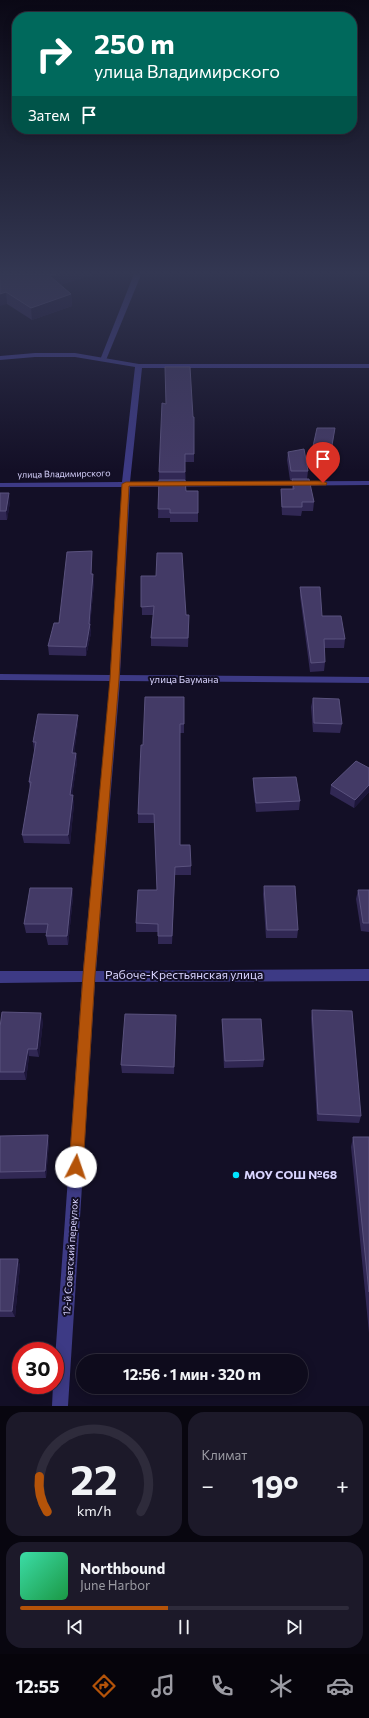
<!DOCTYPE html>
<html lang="ru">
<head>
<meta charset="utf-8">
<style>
  :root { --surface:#0e0b1c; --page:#1c1929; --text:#f1f3f6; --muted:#9b9ba3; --line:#2e2b3b; --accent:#b45309 }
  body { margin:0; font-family:Commissioner,sans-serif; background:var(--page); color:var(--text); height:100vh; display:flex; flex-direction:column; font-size:15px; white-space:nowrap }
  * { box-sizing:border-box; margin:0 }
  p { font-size:13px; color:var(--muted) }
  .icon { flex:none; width:22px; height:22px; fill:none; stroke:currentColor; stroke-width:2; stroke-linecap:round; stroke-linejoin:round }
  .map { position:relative; height:1406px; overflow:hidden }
  .drawer { display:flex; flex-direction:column; gap:6px; padding:6px; background:#08060f; flex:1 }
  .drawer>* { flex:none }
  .guide { position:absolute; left:12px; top:12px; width:345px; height:122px; border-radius:16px; box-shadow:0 2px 10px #0003,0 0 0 1px var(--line); background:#00695c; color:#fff; overflow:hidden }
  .speed { position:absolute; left:12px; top:1342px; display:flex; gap:8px; font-size:20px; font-weight:700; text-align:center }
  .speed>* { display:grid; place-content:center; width:52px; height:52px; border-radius:50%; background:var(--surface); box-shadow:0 2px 10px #0003,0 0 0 1px var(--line); line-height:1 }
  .speed .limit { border:6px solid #d22; background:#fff; color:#111 }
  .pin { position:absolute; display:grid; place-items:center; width:34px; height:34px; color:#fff; margin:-41px -17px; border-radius:50% 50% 50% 0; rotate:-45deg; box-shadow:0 0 4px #0007 }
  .pin .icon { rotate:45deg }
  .me { position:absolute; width:44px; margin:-22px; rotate:4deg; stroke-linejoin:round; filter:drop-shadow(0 0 3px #0008) }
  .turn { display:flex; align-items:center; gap:14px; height:84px; padding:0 16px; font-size:18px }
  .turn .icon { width:52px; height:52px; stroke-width:2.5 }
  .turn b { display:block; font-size:28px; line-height:34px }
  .then { display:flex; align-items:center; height:38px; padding:0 16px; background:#0003; gap:8px; font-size:15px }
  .big { font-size:30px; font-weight:700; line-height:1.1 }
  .drawer .widget { flex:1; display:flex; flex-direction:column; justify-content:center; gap:6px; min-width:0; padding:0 14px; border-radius:16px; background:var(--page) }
  .drawer .dial { align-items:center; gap:0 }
  .dial svg { height:104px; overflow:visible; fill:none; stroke:var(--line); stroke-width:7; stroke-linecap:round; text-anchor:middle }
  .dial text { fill:var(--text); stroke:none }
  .song { display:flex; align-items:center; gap:12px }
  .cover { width:48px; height:48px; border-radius:6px; background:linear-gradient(135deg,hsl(160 70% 55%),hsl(140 70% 35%)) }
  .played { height:4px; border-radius:2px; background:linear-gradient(90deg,var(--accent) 45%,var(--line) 45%) }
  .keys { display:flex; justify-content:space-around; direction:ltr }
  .heat { display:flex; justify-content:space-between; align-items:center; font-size:22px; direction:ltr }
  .drawer .tiles { flex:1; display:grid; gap:6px; grid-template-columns:1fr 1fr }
  .widget:last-child { grid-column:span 2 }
  .trip { position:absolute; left:76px; top:1354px; width:232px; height:40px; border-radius:20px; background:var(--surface); box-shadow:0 2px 10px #0003,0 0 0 1px var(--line); font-weight:700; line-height:40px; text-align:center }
  .tab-bar { display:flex; height:64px; justify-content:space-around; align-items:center; background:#06040b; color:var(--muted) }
  .tab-bar .icon { width:28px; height:28px }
  .tab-bar .current { color:var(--accent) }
  .tab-bar b { font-size:18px; color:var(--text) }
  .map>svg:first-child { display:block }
</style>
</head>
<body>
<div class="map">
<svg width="369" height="1406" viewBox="0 0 369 1406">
  <rect width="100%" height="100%" fill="#130f26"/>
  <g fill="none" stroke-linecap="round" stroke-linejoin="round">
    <path fill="#3d3a85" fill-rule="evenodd" d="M 134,274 L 141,275 L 106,360 L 101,361 L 100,360 Z"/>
    <path fill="#3d3a85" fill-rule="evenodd" d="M 35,353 L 75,353 L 139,364 L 369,364 L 369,368 L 142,368 L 130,482 L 369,481 L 369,485 L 130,487 L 120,675 L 369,677 L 369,683 L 120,681 L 96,971 L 369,969 L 369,981 L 95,982 L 68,1406 L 52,1406 L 53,1385 L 55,1385 L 55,1359 L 82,982 L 0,983 L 0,971 L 83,971 L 110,681 L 0,680 L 0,674 L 110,675 L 122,487 L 0,487 L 0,483 L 122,482 L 135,367 L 75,357 L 35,357 L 0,360 L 0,356 Z"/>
  </g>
  <path fill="#312854" d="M 0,274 L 94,274 L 60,285 L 71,294 L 72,306 L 32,320 L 7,304 Z
    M 193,417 L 194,417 L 194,462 L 185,462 L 186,491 L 198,491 L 198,522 L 170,522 L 170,518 L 158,518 L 159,472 Z
    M 335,428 L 330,459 L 311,459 L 312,451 Z
    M 288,452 L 308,471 L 307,479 L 314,502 L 313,511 L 302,511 L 301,516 L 282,515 L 281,497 L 281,489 L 292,489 L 292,480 L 290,480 L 287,460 Z
    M 0,493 L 10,502 L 7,520 L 0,520 Z
    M 92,551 L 92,574 L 94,583 L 90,626 L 91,633 L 86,656 L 49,655 L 48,646 Z
    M 141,576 L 186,615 L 189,624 L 188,647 L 151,646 L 151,638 L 153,615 L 142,615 Z
    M 300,587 L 322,616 L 345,639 L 344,648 L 324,648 L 325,662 L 324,671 L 310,672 L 300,596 Z
    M 184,697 L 184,733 L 180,733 L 180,845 L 191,866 L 191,875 L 175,875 L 172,944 L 158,944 L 158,932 L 136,932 L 136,923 L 157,890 L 155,823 L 138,823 L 138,814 L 143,745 Z
    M 313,698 L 342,724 L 340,733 L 313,732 L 311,707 Z
    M 78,715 L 78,723 L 74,753 L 76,753 L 77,762 L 72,795 L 74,804 L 70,844 L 24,843 L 22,835 L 30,789 L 29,782 L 35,750 L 34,750 L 33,742 Z
    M 369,768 L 369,792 L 354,808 L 330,794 L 331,785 Z
    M 253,778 L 300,801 L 299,810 L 256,812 L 253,787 Z
    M 264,886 L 298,930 L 297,938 L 266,938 L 263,894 Z
    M 72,888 L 73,897 L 68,945 L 48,945 L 46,936 L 47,933 L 26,933 L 24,924 Z
    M 358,890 L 369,890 L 369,932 L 361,931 L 356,899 Z
    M 312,1010 L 361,1116 L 359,1123 L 317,1121 L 311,1018 Z
    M 222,1019 L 264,1060 L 263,1067 L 224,1068 L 222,1027 Z
    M 43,1021 L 39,1057 L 29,1056 L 26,1080 L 0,1080 L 0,1027 Z
    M 176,1023 L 174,1074 L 122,1073 L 121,1065 Z
    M 0,1136 L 49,1142 L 46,1178 L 0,1179 Z
    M 353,1137 L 369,1137 L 369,1333 L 351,1147 Z
    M 0,1259 L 18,1259 L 20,1266 L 15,1317 L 0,1317 Z"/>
  <path fill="#1d163a" d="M 56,274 L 94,274 L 51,288 L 50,276 Z
    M 6,292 L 7,304 L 0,306 L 0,294 Z
    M 71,294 L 72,306 L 32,320 L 31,308 Z
    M 335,428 L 334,436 L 330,459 L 331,451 Z
    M 9,493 L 10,502 L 7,520 L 6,511 Z
    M 92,551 L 92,583 L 91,574 Z
    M 93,574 L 94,583 L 90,626 L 91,633 L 86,656 L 86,647 L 89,624 Z
    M 78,715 L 78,723 L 73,762 L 72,753 Z
    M 76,753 L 77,762 L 71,804 L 70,795 Z
    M 369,785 L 369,792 L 354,808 L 355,800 Z
    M 73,795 L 74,804 L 70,844 L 68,835 Z
    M 175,867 L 175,875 L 172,944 L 172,936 Z
    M 72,888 L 73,897 L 68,945 L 67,936 Z
    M 41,1013 L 43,1021 L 39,1057 L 37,1049 Z
    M 176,1015 L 176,1023 L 174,1074 L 174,1067 Z
    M 28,1049 L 29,1056 L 26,1080 L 24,1072 Z
    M 48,1135 L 49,1142 L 46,1178 L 45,1171 Z
    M 18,1259 L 20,1266 L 15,1317 L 12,1311 Z"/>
  <path fill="#433a66" stroke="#5a527e" d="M 0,274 L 56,274 L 50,276 L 71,294 L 31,308 L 6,292 L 0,294 Z
    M 165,367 L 190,367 L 193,417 L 194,417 L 194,454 L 185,454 L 185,472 L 159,472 L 162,403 L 166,404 Z
    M 317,428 L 335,428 L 331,451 L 312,451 Z
    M 304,449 L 308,471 L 291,471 L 288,452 Z
    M 292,479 L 309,479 L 314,502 L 302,502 L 302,507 L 282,507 L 281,489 L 294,489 Z
    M 159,480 L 185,480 L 186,491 L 198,491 L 198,513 L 170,513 L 170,509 L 158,509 Z
    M 0,493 L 9,493 L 6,511 L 0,511 Z
    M 92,551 L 91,574 L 93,574 L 89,624 L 90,624 L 86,647 L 48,646 L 54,623 L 59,623 L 67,552 Z
    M 157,553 L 182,553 L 186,615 L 189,615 L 188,638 L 151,638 L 154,606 L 141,607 L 141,576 L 156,576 Z
    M 300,587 L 320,587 L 322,616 L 341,616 L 345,639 L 324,639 L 325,662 L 311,663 Z
    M 145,697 L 184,697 L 184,724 L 180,724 L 180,845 L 190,845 L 191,866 L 175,867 L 172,936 L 158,936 L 158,924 L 136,923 L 138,890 L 157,890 L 154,814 L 138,814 L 141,745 L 143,745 Z
    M 313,698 L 339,699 L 342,724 L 314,723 Z
    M 38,714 L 78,715 L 72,753 L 76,753 L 70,795 L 73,795 L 68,835 L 22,835 L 31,782 L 29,782 L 36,742 L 33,742 Z
    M 356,761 L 369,768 L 369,785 L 355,800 L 331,785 Z
    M 296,777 L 300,801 L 256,803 L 253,778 Z
    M 264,886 L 295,886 L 298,930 L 267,930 Z
    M 30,888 L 72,888 L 67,936 L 46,936 L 48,924 L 24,924 Z
    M 358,890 L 369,890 L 369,923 L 363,923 Z
    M 312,1010 L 352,1011 L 361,1116 L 318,1114 Z
    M 2,1012 L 41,1013 L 37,1049 L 28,1049 L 24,1072 L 0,1072 L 0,1027 Z
    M 125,1014 L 176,1015 L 174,1067 L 121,1065 Z
    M 222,1019 L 261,1019 L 264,1060 L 225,1061 Z
    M 48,1135 L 45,1171 L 0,1172 L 0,1136 Z
    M 353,1137 L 369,1137 L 369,1292 Z
    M 0,1259 L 18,1259 L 12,1311 L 0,1311 Z"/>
  <linearGradient id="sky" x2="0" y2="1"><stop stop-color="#0a0815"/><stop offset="0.58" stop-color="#333752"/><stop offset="1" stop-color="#333752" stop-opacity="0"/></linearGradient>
  <rect width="369" height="471" fill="url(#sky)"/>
  <path fill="#b45309" stroke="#753606" d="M 323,481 L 327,483 L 326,485 L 129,486 L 119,679 L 95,975 L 83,1167 L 81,1171 L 76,1173 L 71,1171 L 69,1167 L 83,975 L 110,679 L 122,484 L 126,482 Z"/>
  <circle fill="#00e5ff" stroke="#130f26" stroke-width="1.5" cx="236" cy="1175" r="4"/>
  <g text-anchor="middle" stroke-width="4" stroke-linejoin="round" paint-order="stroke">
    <g font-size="9" fill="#d9d4ff" stroke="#130f26">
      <text transform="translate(64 474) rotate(-1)" y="3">улица Владимирского</text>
    </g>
    <g font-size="10" fill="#d9d4ff" stroke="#130f26">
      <text x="184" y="683">улица Баумана</text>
      <text transform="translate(70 1257) rotate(-86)" y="4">12-й Советский переулок</text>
    </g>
    <g font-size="12" fill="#d9d4ff" stroke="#130f26">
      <text x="184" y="979">Рабоче-Крестьянская улица</text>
    </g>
    <g font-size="12" font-weight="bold" fill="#d9d4ff" stroke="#130f26" text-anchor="start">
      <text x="244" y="1179">МОУ СОШ №68</text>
    </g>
  </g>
</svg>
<div class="speed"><div class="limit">30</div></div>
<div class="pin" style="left:323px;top:483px;background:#d93025"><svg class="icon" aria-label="arrive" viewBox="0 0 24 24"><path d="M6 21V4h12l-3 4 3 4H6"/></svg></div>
<svg class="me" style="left:76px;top:1167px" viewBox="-20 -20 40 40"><circle r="19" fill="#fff"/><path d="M0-13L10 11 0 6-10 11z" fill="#b45309"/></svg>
<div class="trip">12:56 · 1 мин · 320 m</div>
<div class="guide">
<div class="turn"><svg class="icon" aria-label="right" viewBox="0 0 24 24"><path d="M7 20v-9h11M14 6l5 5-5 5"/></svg><div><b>250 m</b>улица Владимирского</div></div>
<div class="then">Затем<svg class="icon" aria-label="arrive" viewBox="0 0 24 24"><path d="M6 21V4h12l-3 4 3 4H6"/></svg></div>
</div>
</div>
<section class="drawer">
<div class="tiles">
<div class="widget dial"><svg viewBox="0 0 100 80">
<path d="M14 69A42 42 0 1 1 86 69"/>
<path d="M14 69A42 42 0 0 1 8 42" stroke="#b45309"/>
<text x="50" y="56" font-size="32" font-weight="700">22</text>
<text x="50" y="72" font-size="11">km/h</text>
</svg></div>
<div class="widget"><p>Климат</p>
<div class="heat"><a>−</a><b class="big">19°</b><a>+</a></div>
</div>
<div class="widget">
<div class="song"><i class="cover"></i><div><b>Northbound</b><p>June Harbor</p></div></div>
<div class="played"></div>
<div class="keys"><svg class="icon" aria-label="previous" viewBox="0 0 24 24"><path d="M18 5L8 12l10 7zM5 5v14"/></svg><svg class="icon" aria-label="pause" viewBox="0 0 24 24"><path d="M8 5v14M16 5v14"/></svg><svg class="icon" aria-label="next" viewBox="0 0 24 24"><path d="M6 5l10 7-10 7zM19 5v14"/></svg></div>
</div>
</div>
</section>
<nav class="tab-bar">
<b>12:55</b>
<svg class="icon current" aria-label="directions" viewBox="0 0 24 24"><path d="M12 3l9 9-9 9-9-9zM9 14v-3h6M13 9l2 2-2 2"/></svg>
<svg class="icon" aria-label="music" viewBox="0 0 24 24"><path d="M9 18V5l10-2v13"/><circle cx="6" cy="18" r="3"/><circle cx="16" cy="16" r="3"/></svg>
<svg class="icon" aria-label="phone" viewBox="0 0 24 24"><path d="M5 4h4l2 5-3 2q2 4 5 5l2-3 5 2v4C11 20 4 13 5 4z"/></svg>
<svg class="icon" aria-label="climate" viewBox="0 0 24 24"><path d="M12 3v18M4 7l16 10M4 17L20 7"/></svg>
<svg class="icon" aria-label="car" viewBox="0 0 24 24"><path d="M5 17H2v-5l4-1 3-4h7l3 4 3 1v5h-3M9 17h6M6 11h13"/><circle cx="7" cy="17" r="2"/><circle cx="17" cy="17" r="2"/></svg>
</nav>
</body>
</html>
